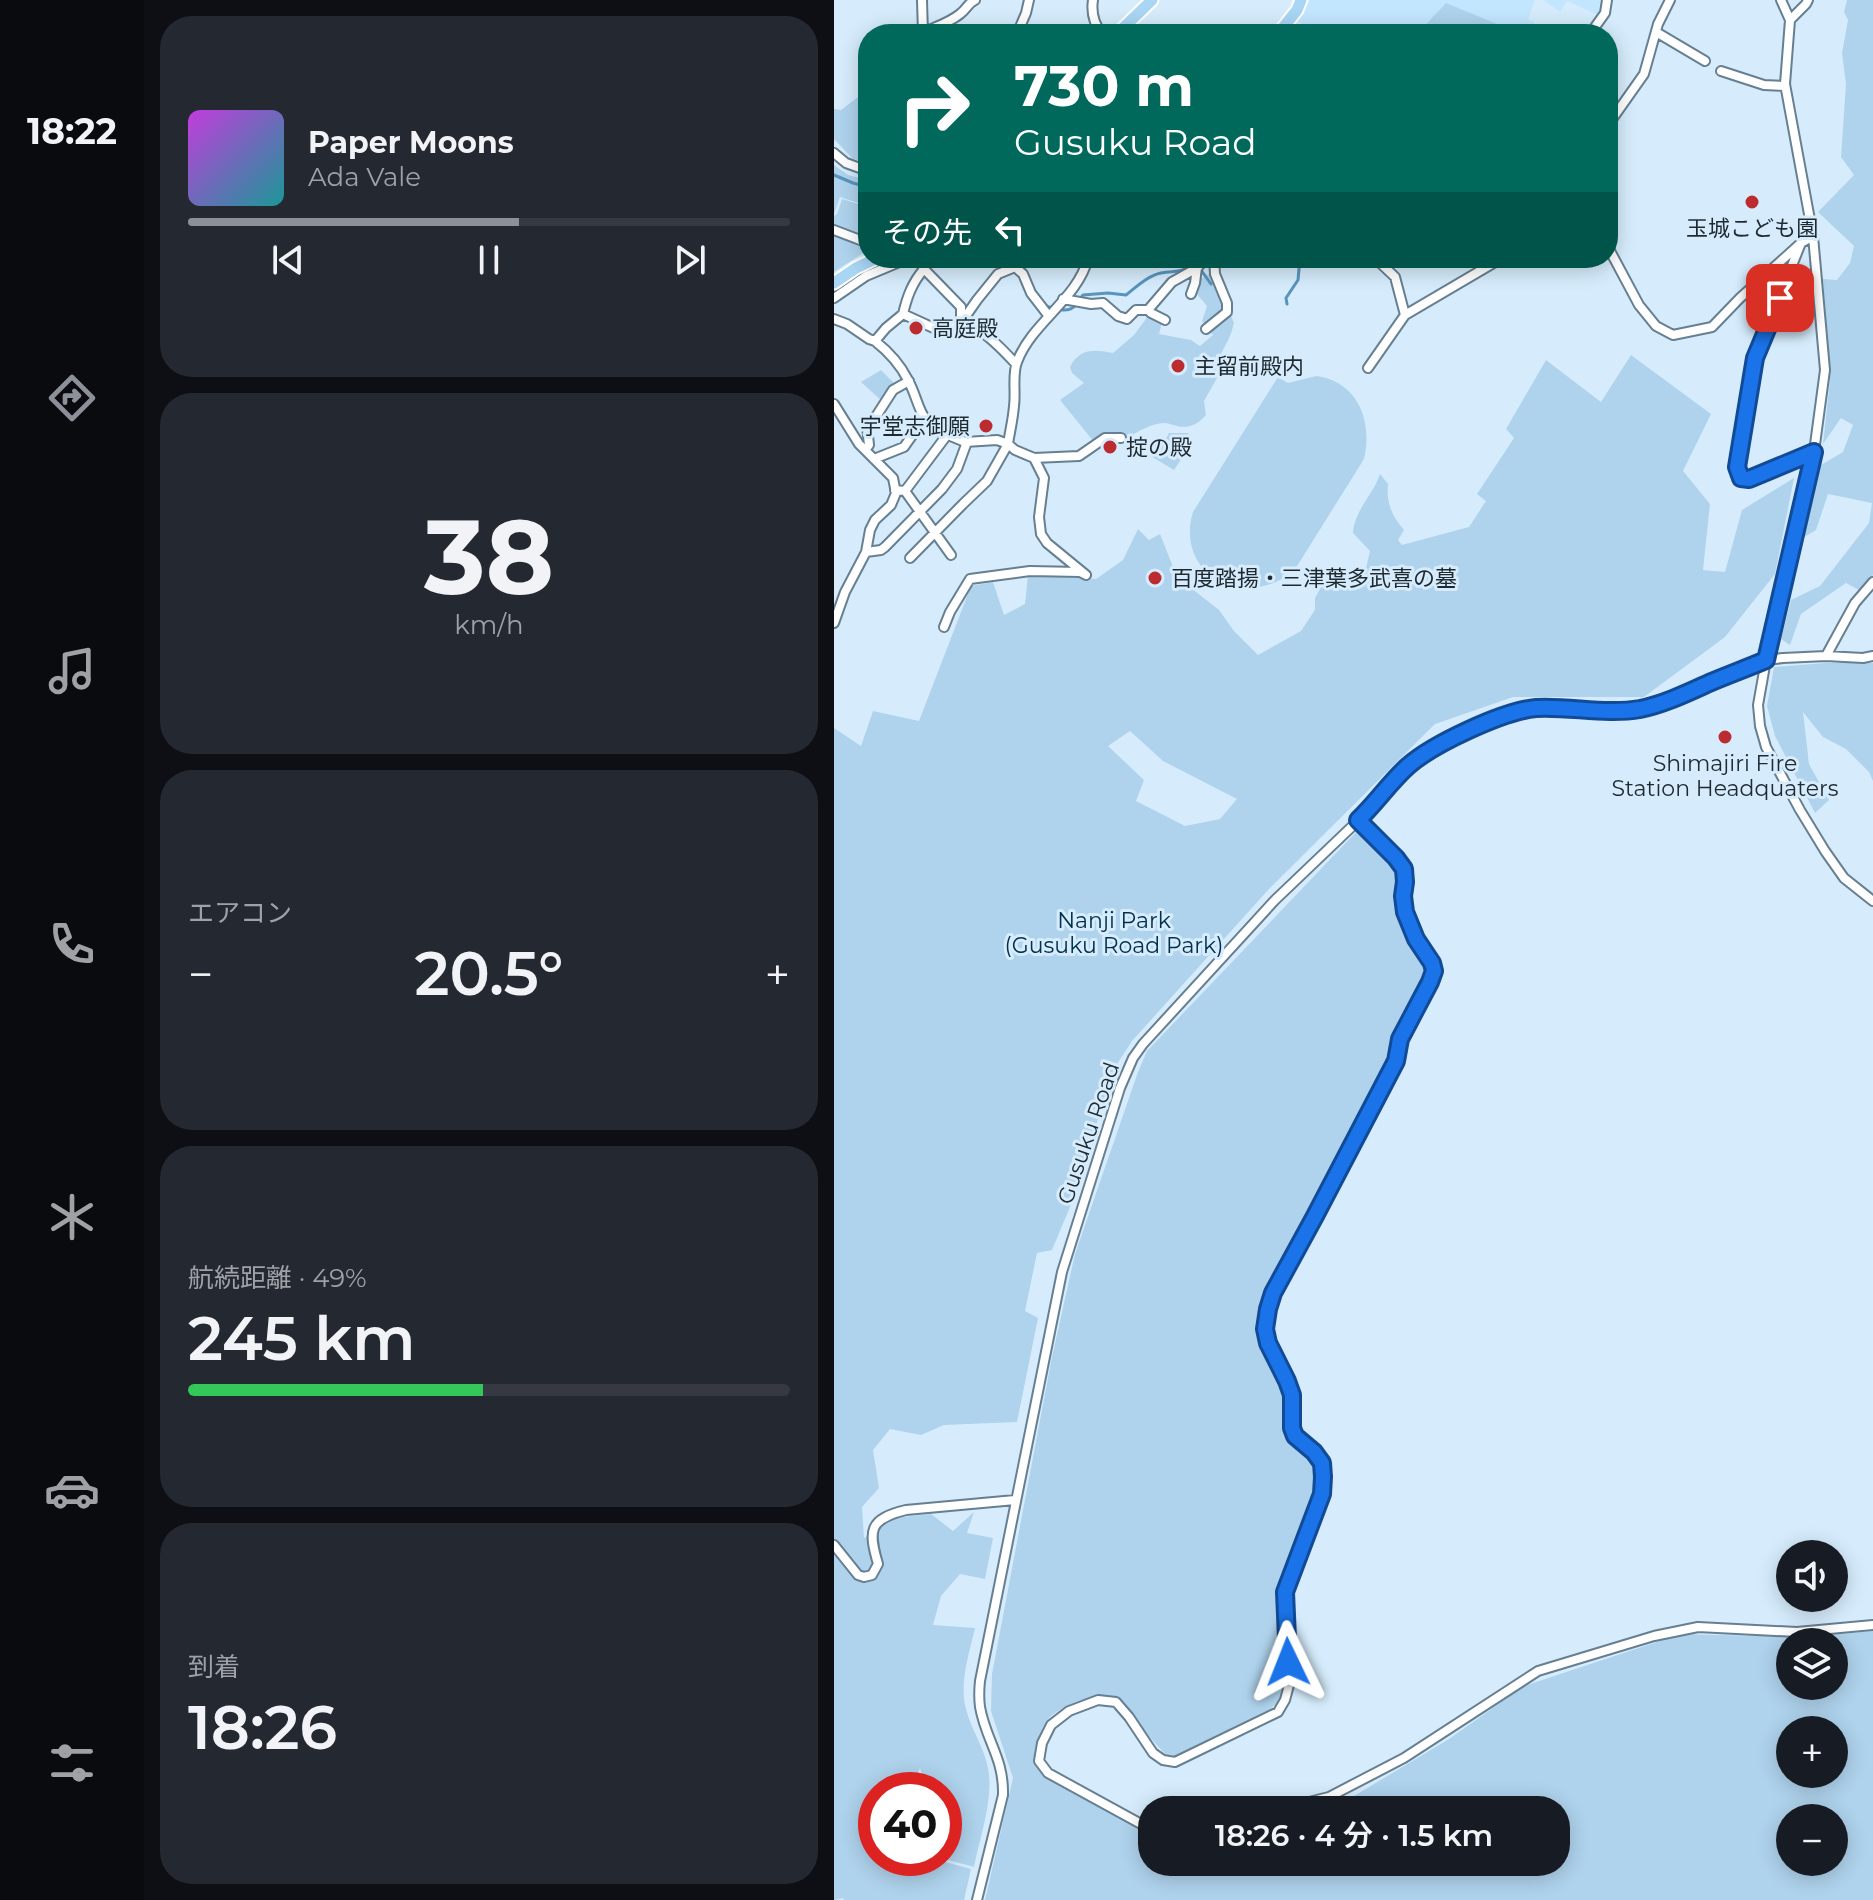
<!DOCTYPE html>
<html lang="ja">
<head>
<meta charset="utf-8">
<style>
  :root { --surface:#171b24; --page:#242831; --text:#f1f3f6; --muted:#9ea1a6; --line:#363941; --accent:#8c9099 }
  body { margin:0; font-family:Montserrat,"Noto Sans JP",sans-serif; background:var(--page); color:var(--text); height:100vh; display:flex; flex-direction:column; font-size:30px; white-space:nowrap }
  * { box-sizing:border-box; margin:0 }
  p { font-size:26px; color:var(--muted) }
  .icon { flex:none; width:44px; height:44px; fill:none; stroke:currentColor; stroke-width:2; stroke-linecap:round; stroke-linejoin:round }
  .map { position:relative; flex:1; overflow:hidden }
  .panel { display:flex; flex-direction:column; gap:16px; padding:16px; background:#0d0f14; width:690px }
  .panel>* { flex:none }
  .top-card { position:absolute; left:24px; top:24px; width:760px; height:244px; border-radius:32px; box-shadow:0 4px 20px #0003; background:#00695c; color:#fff; overflow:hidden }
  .controls { position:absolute; left:942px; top:1540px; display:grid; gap:16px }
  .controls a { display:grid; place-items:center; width:72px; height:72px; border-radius:50%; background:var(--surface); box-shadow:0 4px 20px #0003; font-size:40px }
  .speed { position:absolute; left:24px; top:1772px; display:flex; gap:16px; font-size:40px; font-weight:700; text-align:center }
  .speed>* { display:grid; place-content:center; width:104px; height:104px; border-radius:50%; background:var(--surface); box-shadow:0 4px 20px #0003; line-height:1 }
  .speed .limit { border:12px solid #d22; background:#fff; color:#111 }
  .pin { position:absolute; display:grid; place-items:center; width:68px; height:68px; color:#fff; margin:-34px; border-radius:16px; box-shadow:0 4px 12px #0006 }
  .me { position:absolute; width:88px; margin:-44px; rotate:358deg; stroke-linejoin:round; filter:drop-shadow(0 0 6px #0008) }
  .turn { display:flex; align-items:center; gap:28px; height:168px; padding:0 24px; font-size:36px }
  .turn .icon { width:104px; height:104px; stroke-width:2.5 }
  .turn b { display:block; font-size:56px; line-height:68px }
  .then { display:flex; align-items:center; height:76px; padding:0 24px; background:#0003; gap:16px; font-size:30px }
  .big { font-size:60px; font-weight:600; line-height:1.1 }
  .panel .tile { flex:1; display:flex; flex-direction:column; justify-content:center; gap:12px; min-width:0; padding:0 28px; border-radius:32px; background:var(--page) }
  .panel .dial { align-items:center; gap:0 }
  .dial b { font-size:104px; line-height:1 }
  .song { display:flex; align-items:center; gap:24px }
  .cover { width:96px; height:96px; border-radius:12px; background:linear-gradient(135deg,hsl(290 70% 55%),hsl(180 70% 35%)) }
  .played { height:8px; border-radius:4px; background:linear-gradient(90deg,var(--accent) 55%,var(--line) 55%) }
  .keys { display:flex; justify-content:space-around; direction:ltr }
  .heat { display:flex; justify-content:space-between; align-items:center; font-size:44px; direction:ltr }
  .charge { height:12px; border-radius:6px; background:linear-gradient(90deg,#34c759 49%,var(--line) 0) }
  .trip { position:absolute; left:304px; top:1796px; width:432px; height:80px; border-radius:32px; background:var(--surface); box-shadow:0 4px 20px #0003; font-weight:600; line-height:80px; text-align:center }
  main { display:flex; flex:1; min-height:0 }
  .tab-bar { display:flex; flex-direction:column; width:144px; justify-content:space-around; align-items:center; background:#090b0e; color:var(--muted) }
  .tab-bar .icon { width:56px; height:56px }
  .tab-bar .active { color:var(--accent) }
  .tab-bar b { font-size:36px; color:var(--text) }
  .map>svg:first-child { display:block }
</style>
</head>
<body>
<main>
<nav class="tab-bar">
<b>18:22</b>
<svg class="icon active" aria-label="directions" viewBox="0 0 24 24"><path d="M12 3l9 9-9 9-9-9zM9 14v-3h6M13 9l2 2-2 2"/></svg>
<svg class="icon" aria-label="music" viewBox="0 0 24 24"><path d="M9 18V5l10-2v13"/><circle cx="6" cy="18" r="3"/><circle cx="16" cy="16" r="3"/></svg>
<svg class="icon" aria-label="phone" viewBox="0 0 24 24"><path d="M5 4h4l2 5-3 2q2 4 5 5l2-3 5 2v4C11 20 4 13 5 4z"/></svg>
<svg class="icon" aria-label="climate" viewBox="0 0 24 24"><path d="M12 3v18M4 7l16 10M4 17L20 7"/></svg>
<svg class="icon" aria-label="car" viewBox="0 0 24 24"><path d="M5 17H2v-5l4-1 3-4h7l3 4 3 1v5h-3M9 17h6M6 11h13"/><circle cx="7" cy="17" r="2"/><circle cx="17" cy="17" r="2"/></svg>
<svg class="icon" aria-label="filters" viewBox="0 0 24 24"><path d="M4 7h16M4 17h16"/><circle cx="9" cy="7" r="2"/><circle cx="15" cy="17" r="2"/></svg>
</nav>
<section class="panel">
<div class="tile">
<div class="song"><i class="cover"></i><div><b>Paper Moons</b><p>Ada Vale</p></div></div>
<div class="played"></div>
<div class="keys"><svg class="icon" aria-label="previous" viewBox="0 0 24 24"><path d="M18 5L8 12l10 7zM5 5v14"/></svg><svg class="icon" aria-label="pause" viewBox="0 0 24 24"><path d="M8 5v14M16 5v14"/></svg><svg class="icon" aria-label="next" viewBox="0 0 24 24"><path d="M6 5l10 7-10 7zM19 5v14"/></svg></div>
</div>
<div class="tile dial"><b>38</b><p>km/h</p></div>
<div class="tile"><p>エアコン</p>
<div class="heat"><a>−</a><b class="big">20.5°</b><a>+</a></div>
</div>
<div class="tile"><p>航続距離 · 49%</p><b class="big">245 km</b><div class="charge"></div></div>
<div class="tile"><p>到着</p><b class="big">18:26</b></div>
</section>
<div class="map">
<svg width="1039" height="1900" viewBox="0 0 1039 1900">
  <rect width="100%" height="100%" fill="#d6ecfc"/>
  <path fill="#c3e6ff" d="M 474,0 L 701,0 L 694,20 L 700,22 L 700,27 L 696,34 L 482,34 L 463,20 Z
    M 709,0 L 770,0 L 766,13 L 762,14 L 733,1 L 726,12 Z"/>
  <path fill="#afd3ed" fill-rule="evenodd" d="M 1013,0 L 1039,0 L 1039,575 L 1025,590 L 1012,583 L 967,614 L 956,645 L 947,639 L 957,600 L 986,586 L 1035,523 L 1038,503 L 994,494 L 982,530 L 967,539 L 987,465 L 1009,452 L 1019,425 L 1007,418 L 989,444 L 996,380 L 989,279 L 1003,280 L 1016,263 L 1020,246 L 984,212 L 1020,175 L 1007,157 L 1012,84 L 1008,53 L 1014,20 L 1010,12 Z
    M 612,3 L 687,34 L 583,34 Z
    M 31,81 L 34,81 L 34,162 L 19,159 L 0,139 L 0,109 L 7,110 L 28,94 Z
    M 0,165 L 14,175 L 30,179 L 32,190 L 34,191 L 34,206 L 6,197 L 0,214 Z
    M 8,199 L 34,207 L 34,240 L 0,227 L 0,216 L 3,214 Z
    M 0,235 L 32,246 L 34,250 L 0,272 Z
    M 378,272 L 400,323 C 398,330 396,338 392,344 C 386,357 380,363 383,378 L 370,401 L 372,415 C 364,424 355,429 343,426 C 338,425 335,423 330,423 C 318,423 304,432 294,437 L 287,435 L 260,442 L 226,400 L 250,383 L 238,373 L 236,367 C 245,348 261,349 279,353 L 300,335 L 314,316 L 328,322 L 325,334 L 357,340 L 366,346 L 379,335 L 368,321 L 373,306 L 361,292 L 367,279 Z
    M 797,355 L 877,414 L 849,471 L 876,504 L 869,570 L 891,572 L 908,510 L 960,478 L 941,574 L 891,637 L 810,697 L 679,697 L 601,724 L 435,889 L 298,1041 L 280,1069 L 236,1207 L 218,1250 L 203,1253 L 191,1311 L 204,1318 L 183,1422 L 110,1425 L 87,1435 L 56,1429 L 39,1450 L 45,1488 L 28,1507 L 30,1538 L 60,1518 L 97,1514 L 119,1531 L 140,1512 L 133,1533 L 159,1538 L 151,1579 L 126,1574 L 107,1596 L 99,1625 L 141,1628 C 135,1654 125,1683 132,1709 C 137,1729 150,1747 154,1768 C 160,1798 146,1837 140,1867 L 107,1858 L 110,1858 L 111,1821 L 120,1811 L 114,1801 L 110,1804 L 110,1790 L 88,1790 L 92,1785 L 86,1768 L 75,1790 L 42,1790 L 42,1858 L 55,1858 L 55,1861 L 56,1858 L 104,1858 L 104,1860 L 137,1869 L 130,1900 L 9,1900 L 10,1898 L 0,1900 L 0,728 L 27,746 L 39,711 L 85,721 L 137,586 L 159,582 L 170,615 L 191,604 L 194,575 L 262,579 L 289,560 L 304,529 L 315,540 L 326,534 L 343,577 L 385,610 L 400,631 L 424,655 L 467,631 L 481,610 L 481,598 L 490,582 L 511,587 L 531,573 L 536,551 L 519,533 C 520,511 539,495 546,474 L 554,484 C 552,503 558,516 570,530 L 564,540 L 568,545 L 635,527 L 652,501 L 643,494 L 680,438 L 672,429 L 712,360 L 767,402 ZM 296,731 L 329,761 L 403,799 L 386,819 L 351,826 L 302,801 L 310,780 L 274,746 Z
    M 47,370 L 62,385 L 49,402 L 27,382 Z
    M 482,376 C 524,381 539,422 530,459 L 460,571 C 449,579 438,585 425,587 C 379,596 345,555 359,512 L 444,377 L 454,383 Z
    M 335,433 L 354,433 L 358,443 L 340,470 L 315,455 C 322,445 330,444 335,433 Z
    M 991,663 L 1039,663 L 1039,781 L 1035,772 L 1012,749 L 989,737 L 969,712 L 975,764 L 995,800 L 981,813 L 941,736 L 933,706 L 940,667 Z
    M 526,828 L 566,870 L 564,899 L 575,935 L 597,969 L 562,1034 L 560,1053 L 484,1202 L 429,1300 L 426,1333 L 454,1392 L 454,1437 L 475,1455 L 485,1474 L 481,1499 L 456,1558 L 444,1597 L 451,1664 L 447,1699 L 433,1712 L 348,1756 L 332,1755 C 324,1746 315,1737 308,1727 C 302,1719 297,1708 289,1702 C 270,1687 224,1704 211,1723 C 203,1736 203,1749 202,1764 L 214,1778 L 318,1836 L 318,1862 L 722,1862 L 722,1810 L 444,1810 L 510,1802 L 615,1739 L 690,1686 L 847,1634 L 971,1637 L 1039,1631 L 1039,1900 L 151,1900 L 179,1778 L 157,1711 L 158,1674 L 218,1357 L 241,1254 L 304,1072 L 313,1051 ZM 956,1642 L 1000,1642 L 1000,1686 L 956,1686 ZM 956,1730 L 1000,1730 L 1000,1774 L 956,1774 ZM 956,1818 L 1000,1818 L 1000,1862 L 956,1862 Z"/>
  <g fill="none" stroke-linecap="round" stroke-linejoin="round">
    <path stroke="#5994bd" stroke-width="3" d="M 0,175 L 19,183 L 34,187
      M 178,258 L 188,265 L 202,294
      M 367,270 L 377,284
      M 246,299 L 249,295 L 274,293 L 292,295 C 302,287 315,275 327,273 C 347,270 349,274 364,258
      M 453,304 L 452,298 L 464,280 L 466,258
      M 212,306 C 222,309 234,314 242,305"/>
    <g stroke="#667f91" stroke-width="12">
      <path id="minor" d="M 88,0 L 89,34
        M 259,0 C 257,13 260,24 268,34
        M 947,0 L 956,20 L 951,84 L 979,236 L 991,370 L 980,452 L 932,660 L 924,705 L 926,726 L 932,747 L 966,810 L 991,851 L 1010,878 L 1039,901
        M 956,20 L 972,4 L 974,0
        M 822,32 L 871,61
        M 88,33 C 101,27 115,23 126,14 C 133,9 134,3 141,0
        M 183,34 L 192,13 L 195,0
        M 756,34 L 771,13 L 773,0
        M 887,71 L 930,85 L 951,86
        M 774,125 L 810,74 L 824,24 L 836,0
        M 0,153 L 12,163 L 34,171
        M 0,230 L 34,243
        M 967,243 L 921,358 L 903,467 L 907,478 L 915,479 L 980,452
        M 774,247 L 805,305 L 822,326 L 839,335 L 878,327 L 906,298 L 967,243 L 979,236
        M 172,258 L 181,267
        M 541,258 L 561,277 L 571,315
        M 90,269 L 127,307 L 127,320
        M 357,294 L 361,283 L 363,268
        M 0,298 L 32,276 L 75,258
        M 229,299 L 257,304 L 269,303 L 284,316 L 293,319 L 302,310 L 314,310 L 338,282 L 363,268 L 372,258
        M 314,310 L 317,313 L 331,320
        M 69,314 C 73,297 78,283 90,269 L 84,258
        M 0,319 L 13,324 L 35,339 L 41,341
        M 127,323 L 143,300 L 164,274 L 181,267 L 189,274 L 197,293 L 214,315
        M 372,329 L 393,312 L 393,303 L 381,274 L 380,258
        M 534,368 L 571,315 L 668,258
        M 0,404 L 25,444 L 59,478 L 62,493 L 57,505 L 41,520 L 36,530 L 32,552 L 11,592 L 0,623
        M 97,426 C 84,413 83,396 74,380 C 66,364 55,352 41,341 L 52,328 L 69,314 L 104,330 C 132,307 164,345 182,364
        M 31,450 L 35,445 L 33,426 L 41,418 L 59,390 L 75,381
        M 40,459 L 70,447 L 82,430 L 90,425 L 131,442 L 163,440 L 174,444 C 176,431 179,419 180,406 C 182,392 178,375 183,362 C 198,322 244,299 254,258
        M 61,490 L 71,491 L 113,435
        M 71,491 L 117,555
        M 32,552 L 47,550 L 51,547 L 108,489 L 123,469 L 133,442
        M 76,558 L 129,504 L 153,481 L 174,444 L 181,450 L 200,458 L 245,456 L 271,438 L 287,438
        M 110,627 L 116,612 L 136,579 L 196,571 L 246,572 L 252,575 L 213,543 L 207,534 L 205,517 L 210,478 L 200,458
        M 992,656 L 1021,603 L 1039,582
        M 0,1545 L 24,1575 L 30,1577 L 38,1575 L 44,1564 C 34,1530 35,1519 72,1510 L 181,1500
        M 415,1810 L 441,1804 L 475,1802 L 495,1797 L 570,1758 L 704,1671 L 820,1636 L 864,1627 L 963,1632 L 1039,1625
        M 318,1830 L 214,1773 L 205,1761 L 208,1743 L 217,1725 L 235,1711 L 264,1700 L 282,1702 L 295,1717 L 319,1753 L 329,1760 L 341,1762 L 444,1712 L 451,1700 L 455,1685 L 451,1592 L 488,1494 L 488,1463 L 480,1452 L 461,1436 L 458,1428 L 458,1395 L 453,1381 L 434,1343 L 431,1329 L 434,1309 L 439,1293 L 481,1216 L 562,1061 L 566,1039 L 596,982 L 600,971 L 598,963 L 582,939 L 571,912 L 569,896 L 571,882 L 570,869 L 562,858 L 524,820
        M 143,1900 L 169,1795 C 170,1758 152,1741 146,1707 C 145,1699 145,1690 146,1681 L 228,1272 L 286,1088 L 299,1058 L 309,1044 L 441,900 L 529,816 L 574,767 L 597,750 L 661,718 L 683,711 L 719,707 L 785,711 L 808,708 L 846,696 L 932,660 L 949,658 L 992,656 L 1029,658 L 1039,656"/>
    </g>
    <g stroke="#fff" stroke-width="15">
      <path id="major" d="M 283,34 L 318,0
        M 444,34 L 463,10 L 467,0
        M 0,283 L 22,268 L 43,258"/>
    </g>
    <use href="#minor" stroke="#fff" stroke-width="8"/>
    <use href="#major" stroke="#a9d6f5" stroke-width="11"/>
  </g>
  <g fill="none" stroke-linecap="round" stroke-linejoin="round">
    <g stroke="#114b97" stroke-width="20">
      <path id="route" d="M 454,1662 L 451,1592 L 488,1494 L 489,1477 L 488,1463 L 480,1452 L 461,1436 L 458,1428 L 458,1395 L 453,1381 L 434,1343 L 431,1329 L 434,1309 L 439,1293 L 481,1216 L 562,1061 L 566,1039 L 596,982 L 600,971 L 598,963 L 582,939 L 571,912 L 569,896 L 571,882 L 570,869 L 562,858 L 524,820 C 542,803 556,782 574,766 C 599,744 669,711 702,708 C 736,706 772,715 806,709 C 830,704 853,693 875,683 C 894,675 913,668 932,660 L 980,452 L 915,479 L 907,478 L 903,467 L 921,358 L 946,298"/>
    </g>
    <use href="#route" stroke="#1a73e8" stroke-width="14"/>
  </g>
  <g fill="#bb2b30" stroke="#d6ecfc" stroke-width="3">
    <circle cx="918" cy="202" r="8"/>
    <circle cx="82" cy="328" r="8"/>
    <circle cx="344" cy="366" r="8"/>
    <circle cx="152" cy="426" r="8"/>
    <circle cx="276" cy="447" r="8"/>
    <circle cx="321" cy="578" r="8"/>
    <circle cx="891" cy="737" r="8"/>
  </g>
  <g text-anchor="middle" stroke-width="6" stroke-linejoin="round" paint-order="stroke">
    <g font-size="22" fill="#1e2930" stroke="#d6ecfc" text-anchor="start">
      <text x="918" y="236" text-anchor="middle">玉城こども園</text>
      <text x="98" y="336">高庭殿</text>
      <text x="360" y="374">主留前殿内</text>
      <text x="136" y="434" text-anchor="end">宇堂志御願</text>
      <text x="292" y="455">掟の殿</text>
      <text x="337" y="586">百度踏揚・三津葉多武喜の墓</text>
      <text x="891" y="771" text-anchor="middle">Shimajiri Fire<tspan x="891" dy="25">Station Headquaters</tspan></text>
    </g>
    <g font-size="22" fill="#00304c" stroke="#d6ecfc">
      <text x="280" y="928">Nanji Park<tspan x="280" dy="25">(Gusuku Road Park)</tspan></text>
    </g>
    <g font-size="22" fill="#1e2930" stroke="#d6ecfc">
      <text transform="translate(254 1133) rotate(-71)" y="8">Gusuku Road</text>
    </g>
  </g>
</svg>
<div class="controls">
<a><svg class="icon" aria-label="sound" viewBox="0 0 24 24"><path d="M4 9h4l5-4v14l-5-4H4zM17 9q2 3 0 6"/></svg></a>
<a><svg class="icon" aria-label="layers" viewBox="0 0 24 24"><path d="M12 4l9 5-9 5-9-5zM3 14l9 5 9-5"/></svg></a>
<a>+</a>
<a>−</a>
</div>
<div class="speed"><div class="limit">40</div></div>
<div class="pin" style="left:946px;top:298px;background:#d93025"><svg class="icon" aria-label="arrive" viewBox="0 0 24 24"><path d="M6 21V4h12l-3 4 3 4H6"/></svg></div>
<svg class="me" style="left:454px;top:1662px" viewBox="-20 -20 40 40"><path d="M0-17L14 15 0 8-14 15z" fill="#1a73e8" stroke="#fff" stroke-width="4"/></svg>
<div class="trip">18:26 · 4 分 · 1.5 km</div>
<div class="top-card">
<div class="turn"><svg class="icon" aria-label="right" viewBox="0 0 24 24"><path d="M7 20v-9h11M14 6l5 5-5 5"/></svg><div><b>730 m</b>Gusuku Road</div></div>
<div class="then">その先<svg class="icon" aria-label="left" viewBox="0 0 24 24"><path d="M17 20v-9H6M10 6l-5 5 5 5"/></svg></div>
</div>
</div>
</main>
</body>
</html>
